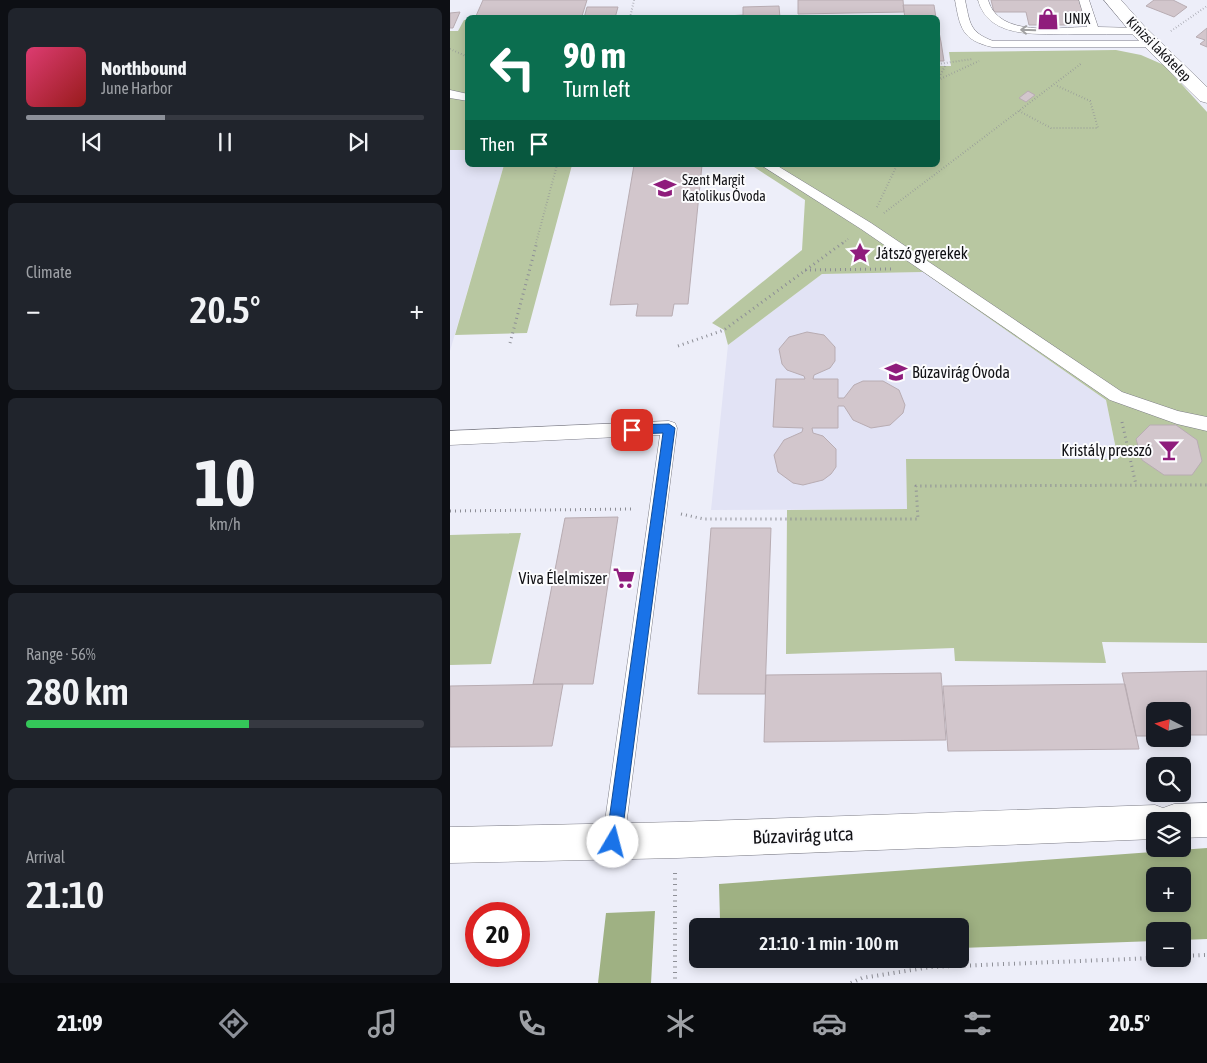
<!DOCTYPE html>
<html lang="en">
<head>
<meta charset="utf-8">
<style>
  :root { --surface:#171b24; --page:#20242c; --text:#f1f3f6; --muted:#9ea1a6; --line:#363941; --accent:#8c9099 }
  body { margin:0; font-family:"Asap Condensed",sans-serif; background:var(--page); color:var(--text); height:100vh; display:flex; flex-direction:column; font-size:19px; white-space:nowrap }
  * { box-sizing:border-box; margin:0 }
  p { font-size:16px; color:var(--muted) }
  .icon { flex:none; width:28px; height:28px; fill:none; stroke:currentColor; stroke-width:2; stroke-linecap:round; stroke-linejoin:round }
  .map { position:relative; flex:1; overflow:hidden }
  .panel { display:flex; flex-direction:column; gap:8px; padding:8px; background:#0d0f14; width:450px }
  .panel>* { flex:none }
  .banner { position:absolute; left:15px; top:15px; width:475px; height:152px; border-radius:8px; box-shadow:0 2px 12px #0003; background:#0b6e4f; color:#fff; overflow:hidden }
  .needle { width:32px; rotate:276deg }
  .tools { position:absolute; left:696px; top:702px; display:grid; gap:10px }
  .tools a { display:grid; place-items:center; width:45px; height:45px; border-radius:8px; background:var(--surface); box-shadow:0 2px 12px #0003; font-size:25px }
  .speed { position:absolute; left:15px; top:902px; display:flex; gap:10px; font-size:25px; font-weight:700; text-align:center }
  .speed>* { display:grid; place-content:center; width:65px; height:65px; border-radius:50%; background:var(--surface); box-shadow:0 2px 12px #0003; line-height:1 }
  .speed .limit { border:8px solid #d22; background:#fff; color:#111 }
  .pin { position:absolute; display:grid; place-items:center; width:42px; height:42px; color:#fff; margin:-21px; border-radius:10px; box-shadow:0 2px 8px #0006 }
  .me { position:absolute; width:55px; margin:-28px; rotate:8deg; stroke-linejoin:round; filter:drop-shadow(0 0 4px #0008) }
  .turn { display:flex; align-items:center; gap:18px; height:105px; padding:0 15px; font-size:22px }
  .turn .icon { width:65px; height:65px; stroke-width:2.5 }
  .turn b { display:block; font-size:35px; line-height:42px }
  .then { display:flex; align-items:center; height:48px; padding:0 15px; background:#0003; gap:10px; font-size:19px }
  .big { font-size:38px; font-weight:600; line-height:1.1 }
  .panel .widget { flex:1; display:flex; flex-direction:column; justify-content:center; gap:8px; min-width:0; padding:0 18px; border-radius:8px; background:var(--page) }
  .panel .dial { align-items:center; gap:0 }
  .dial b { font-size:65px; line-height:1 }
  .song { display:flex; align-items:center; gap:15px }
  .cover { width:60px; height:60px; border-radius:8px; background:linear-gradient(135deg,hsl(340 70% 55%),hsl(0 70% 35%)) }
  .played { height:5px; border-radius:2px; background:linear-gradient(90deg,var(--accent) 35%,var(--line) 35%) }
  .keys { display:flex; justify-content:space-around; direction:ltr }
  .heat { display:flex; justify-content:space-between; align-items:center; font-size:28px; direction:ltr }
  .charge { height:8px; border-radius:4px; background:linear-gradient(90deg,#34c759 56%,var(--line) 0) }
  .trip { position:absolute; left:239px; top:918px; width:280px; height:50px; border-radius:8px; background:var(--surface); box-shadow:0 2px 12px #0003; font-weight:600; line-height:50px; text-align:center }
  .tabs { display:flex; height:80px; justify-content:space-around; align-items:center; background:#090b0e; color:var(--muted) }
  .tabs .icon { width:35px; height:35px }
  .tabs .selected { color:var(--accent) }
  .tabs b { font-size:22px; color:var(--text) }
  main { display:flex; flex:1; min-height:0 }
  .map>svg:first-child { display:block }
</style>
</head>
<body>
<main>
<section class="panel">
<div class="widget">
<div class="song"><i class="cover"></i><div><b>Northbound</b><p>June Harbor</p></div></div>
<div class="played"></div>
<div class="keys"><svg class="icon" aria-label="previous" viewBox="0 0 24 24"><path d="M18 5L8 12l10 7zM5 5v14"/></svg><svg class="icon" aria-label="pause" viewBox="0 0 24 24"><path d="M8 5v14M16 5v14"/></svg><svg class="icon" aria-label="next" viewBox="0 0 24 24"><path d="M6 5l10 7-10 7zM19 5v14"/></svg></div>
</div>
<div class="widget"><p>Climate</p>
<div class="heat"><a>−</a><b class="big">20.5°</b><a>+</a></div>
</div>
<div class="widget dial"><b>10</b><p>km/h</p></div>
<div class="widget"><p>Range · 56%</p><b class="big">280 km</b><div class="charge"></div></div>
<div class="widget"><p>Arrival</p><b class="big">21:10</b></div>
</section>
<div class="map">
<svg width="757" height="983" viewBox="0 0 757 983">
  <rect width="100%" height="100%" fill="#edeef9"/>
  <path fill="#e2e3f5" d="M 0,150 L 17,150 L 18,165 L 54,165 L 0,351 Z
    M 474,272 L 656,400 L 668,459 L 456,459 L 457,509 L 261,510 L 278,345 L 372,274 Z"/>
  <path fill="#b8c7a1" d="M 14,20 L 17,20 L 17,150 L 0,150 L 0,31 L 8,31 Z
    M 666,50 L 691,55 L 714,65 L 757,112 L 757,643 L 652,642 L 656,663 L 505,661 L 504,648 L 336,654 L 337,510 L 457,509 L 456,459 L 668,459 L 656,400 L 473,272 L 372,274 L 278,345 L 274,330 L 262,323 L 352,250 L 355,200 L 301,165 L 488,165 L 488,66 L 501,66 L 499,52 Z
    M 54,165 L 122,165 L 77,333 L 5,335 Z
    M 71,533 L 41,664 L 0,665 L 0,535 Z"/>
  <path fill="#9fb183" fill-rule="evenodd" d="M 757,848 L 757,939 L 733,940 L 732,931 L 705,931 L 705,941 L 510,948 L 510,926 L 298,926 L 270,920 L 269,884 ZM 705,876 L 732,876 L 732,904 L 705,904 Z
    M 205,911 L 201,983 L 148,983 L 156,913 Z"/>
  <path fill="#d2c6cc" stroke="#b8acb2" d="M 33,0 L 137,0 L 132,16 L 26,16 Z
    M 348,0 L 453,0 L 454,12 L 348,14 Z
    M 541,0 L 629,0 L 633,12 L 616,12 L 620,25 L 579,25 L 576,12 L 544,12 Z
    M 704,0 L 723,0 L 737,7 L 724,17 L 696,6 Z
    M 453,5 L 484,5 L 486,18 L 455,18 Z
    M 329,6 L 330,18 L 246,18 L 293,15 L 293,7 Z
    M 137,7 L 168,7 L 165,18 L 134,18 Z
    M 10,12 L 3,28 L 0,28 L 0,13 Z
    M 488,27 L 491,42 L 494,61 L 488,61 Z
    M 757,28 L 757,47 L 750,44 L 755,40 L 746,37 Z
    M 578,91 L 585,95 L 576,102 L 569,98 Z
    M 184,165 L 252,165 L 238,304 L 224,304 L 222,316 L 186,316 L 188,304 L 160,305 Z
    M 357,332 L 374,335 L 385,347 L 385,361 L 380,368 L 364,375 L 363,379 L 388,379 L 388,398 L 394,398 L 404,385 L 413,381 L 433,381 L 449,390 L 455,405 L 453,413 L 440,425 L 421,428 L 403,420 L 394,406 L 388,406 L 388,428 L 362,428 L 363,433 L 373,436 L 386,449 L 386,467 L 381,474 L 373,480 L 353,485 L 343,483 L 328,472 L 324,455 L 334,440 L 352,432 L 353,428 L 323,427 L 326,379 L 355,379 L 354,376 L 337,370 L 332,364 L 329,349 L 339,337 Z
    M 700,425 L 726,425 L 747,440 L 752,461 L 742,475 L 714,475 L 692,460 L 686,439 Z
    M 168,517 L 143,684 L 83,684 L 115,518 Z
    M 261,528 L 321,528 L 315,694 L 248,694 Z
    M 757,671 L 757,735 L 732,735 L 732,711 L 705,711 L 705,736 L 686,736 L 672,673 Z
    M 491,673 L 496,740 L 314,742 L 316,675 Z
    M 113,684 L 102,746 L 0,747 L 0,686 Z
    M 675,684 L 689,749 L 498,751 L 493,686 Z"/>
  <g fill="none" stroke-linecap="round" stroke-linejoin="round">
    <g stroke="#7c7c86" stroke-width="1">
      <path id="service" d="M 505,0 L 515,0 C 520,23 519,32 543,41 L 702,41 L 708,44 L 702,47 L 542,47 C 512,40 510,28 505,0 Z
        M 528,0 L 538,0 C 549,38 607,27 637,27 L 629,0 L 639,0 L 648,27 L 689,28 L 695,31 L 689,34 C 667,34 646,34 624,34 C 591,33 539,41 528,0 Z
        M 0,90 L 18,94 L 18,101 L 0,98 Z
        M 311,165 L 326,165 L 421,223 L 672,392 L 728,411 L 757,417 L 757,431 L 727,424 L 660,400 L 411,229 Z
        M 219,421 L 225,423 L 227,428 L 174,842 L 171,850 L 163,853 L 155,850 L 152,842 L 210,435 L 0,445 L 0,431 Z"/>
    </g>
    <g stroke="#7c7c86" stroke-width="1">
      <path id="minor" d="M 654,0 L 671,0 L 695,27 L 757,87 L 757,103 L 750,101 L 683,35 Z
        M 757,803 L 757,837 L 732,838 L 732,821 L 705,821 L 705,839 L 227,858 L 0,863 L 0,827 L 227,822 L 705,805 L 713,808 L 724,804 Z"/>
    </g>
    <path stroke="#8d8e96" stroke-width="2" stroke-dasharray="0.5 2.5" stroke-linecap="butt" d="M 180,18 L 184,0
      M 721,31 L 757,6
      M 0,49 L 18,57
      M 488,64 L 523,59
      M 488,80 L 529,61
      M 488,80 L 496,64
      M 569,111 L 601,128 L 648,128 L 640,101 L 605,85
      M 427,207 L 447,165
      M 434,213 L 632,63
      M 86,243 L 107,165
      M 393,243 L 398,239"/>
    <path stroke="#8d8e96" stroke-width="3" stroke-dasharray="1 4" stroke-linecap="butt" d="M 355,270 L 441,269
      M 60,343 L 87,242
      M 228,346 L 274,330 L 394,242
      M 672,422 L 686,485
      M 0,511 L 185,509
      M 231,514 L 254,519 L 468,519 L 466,486 L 757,485"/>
    <path stroke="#8d8e96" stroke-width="4" stroke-dasharray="1 4.5" stroke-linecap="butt" d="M 225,873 L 225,983
      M 732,956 L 757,955
      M 401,983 L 412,978 L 481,967 L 705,958"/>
    <use href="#service" fill="#fff" fill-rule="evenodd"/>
    <use href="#minor" fill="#fff" fill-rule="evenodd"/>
  </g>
  <defs><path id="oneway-shaft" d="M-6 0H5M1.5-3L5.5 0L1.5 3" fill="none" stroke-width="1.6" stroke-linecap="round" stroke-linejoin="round" transform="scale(1.25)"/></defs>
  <use stroke="#a0a0a1" href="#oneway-shaft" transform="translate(578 30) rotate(-178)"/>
  <path fill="#1a73e8" stroke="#114b97" d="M 219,424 L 225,428 L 171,842 L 169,847 L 163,849 L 158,847 L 156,842 L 213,433 L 182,434 L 177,430 L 182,425 Z"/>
  <defs>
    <g id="shop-bare" transform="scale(1.725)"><path d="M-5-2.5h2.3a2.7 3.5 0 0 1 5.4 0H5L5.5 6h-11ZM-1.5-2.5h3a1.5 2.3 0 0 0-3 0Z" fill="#8f1c7c" stroke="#fcfcfe" stroke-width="2.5" paint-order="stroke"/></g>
    <g id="school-bare" transform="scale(1.725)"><path d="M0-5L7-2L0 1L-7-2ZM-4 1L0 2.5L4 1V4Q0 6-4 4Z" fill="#8f1c7c" stroke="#fcfcfe" stroke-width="2.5" paint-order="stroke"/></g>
    <g id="sight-bare" transform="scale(1.725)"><path d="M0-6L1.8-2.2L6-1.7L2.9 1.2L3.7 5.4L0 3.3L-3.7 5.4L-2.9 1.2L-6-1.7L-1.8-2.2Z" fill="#8f1c7c" stroke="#fcfcfe" stroke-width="2.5" paint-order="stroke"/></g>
    <g id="bar-bare" transform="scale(1.725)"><path d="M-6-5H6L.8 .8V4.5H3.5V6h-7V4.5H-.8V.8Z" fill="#8f1c7c" stroke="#fcfcfe" stroke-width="2.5" paint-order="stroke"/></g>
    <g id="supermarket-bare" transform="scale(1.725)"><path d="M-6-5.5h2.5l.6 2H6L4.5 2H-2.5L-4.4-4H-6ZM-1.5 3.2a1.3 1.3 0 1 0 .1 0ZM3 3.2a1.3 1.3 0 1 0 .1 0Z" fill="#8f1c7c" stroke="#fcfcfe" stroke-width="2.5" paint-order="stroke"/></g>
  </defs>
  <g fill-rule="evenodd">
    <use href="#shop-bare" x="598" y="19"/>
    <use href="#school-bare" x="215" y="188"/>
    <use href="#sight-bare" x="410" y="253"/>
    <use href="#school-bare" x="446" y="372"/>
    <use href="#bar-bare" x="719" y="450"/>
    <use href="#supermarket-bare" x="174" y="578"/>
  </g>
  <g text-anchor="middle" stroke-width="4" stroke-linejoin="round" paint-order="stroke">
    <g font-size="14" fill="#111115" stroke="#fcfcfe" text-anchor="start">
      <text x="614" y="24">UNIX</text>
      <text x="232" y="185">Szent Margit<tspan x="232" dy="16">Katolikus Óvoda</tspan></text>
    </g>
    <g font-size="14" fill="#111115" stroke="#fcfcfe">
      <text transform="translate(709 49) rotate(45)" y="5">Kinizsi lakótelep</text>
    </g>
    <g font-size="16" fill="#111115" stroke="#fcfcfe" text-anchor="start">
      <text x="426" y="259">Játszó gyerekek</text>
      <text x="462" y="378">Búzavirág Óvoda</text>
      <text x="702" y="456" text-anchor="end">Kristály presszó</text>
      <text x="157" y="584" text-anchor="end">Viva Élelmiszer</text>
    </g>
    <g font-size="19" fill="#111115" stroke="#fcfcfe">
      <text transform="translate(353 835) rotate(-2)" y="7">Búzavirág utca</text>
    </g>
  </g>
</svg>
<div class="tools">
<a><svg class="needle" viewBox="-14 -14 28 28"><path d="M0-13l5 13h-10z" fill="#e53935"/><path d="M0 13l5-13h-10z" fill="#9ea1a6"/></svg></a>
<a><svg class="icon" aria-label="search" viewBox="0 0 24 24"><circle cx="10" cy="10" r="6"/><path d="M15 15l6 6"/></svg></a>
<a><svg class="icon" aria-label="layers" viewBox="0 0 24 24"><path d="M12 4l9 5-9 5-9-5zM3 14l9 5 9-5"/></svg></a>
<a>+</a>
<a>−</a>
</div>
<div class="speed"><div class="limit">20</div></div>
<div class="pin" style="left:182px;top:430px;background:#d93025"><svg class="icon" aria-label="arrive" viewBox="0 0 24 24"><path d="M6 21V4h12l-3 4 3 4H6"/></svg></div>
<svg class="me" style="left:163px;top:842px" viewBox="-20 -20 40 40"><circle r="19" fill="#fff"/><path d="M0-13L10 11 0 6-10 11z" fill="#1a73e8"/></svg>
<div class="trip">21:10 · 1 min · 100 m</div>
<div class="banner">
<div class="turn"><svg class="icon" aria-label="left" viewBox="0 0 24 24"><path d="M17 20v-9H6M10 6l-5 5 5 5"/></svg><div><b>90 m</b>Turn left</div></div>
<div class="then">Then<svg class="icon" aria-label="arrive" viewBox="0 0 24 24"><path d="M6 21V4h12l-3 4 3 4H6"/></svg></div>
</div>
</div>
</main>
<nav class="tabs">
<b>21:09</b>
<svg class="icon selected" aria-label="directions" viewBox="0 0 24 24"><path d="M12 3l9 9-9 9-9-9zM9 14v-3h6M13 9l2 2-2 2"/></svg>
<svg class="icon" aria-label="music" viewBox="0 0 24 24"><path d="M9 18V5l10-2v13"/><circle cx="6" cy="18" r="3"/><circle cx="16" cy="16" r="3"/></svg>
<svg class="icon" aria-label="phone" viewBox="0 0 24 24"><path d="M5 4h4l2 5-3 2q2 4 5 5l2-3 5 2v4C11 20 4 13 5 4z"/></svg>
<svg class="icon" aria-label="climate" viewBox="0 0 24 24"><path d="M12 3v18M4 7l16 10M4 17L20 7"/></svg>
<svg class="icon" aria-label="car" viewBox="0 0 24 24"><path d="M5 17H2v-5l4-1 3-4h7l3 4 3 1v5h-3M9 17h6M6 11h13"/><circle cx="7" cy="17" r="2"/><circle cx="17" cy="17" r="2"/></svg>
<svg class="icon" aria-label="filters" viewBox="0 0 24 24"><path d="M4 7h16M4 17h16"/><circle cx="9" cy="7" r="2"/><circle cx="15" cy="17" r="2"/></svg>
<b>20.5°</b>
</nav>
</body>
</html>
